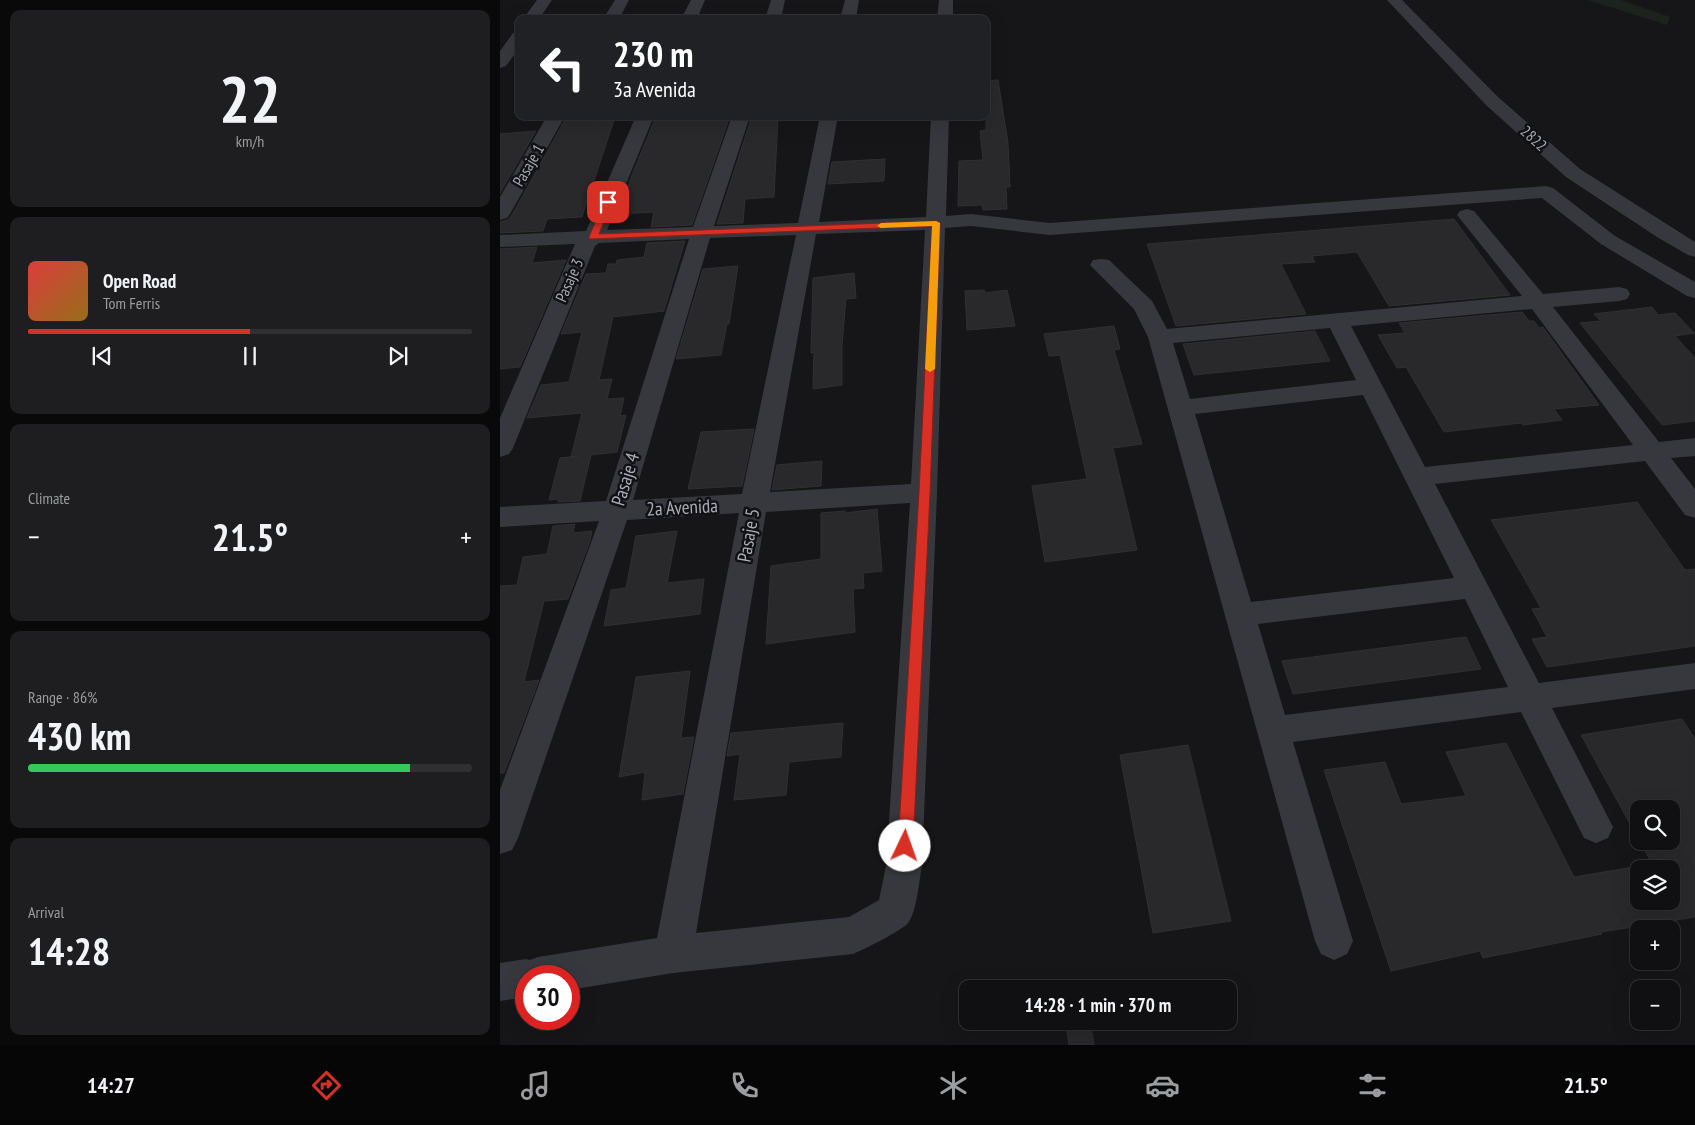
<!DOCTYPE html>
<html lang="en">
<head>
<meta charset="utf-8">
<style>
  :root { --surface:#101012; --page:#1e1e20; --text:#f1f3f6; --muted:#9c9d9f; --line:#303032; --accent:#d93025 }
  body { margin:0; font-family:"PT Sans Narrow",sans-serif; background:var(--page); color:var(--text); height:100vh; display:flex; flex-direction:column; font-size:19px; white-space:nowrap }
  * { box-sizing:border-box; margin:0 }
  p { font-size:16px; color:var(--muted) }
  .icon { flex:none; width:28px; height:28px; fill:none; stroke:currentColor; stroke-width:2; stroke-linecap:round; stroke-linejoin:round }
  .map { position:relative; flex:1; overflow:hidden }
  .sheet { display:flex; flex-direction:column; gap:10px; padding:10px; background:#09090a; width:500px }
  .sheet>* { flex:none }
  .banner { position:absolute; left:15px; top:15px; width:475px; height:105px; border-radius:10px; box-shadow:0 5px 20px #0002,0 0 0 1px var(--line); background:#202124; color:#fff; overflow:hidden }
  .buttons { position:absolute; left:1130px; top:800px; display:grid; gap:10px }
  .buttons a { display:grid; place-items:center; width:50px; height:50px; border-radius:10px; background:var(--surface); box-shadow:0 5px 20px #0002,0 0 0 1px var(--line); font-size:25px }
  .speed { position:absolute; left:15px; top:965px; display:flex; gap:10px; font-size:25px; font-weight:700; text-align:center }
  .speed>* { display:grid; place-content:center; width:65px; height:65px; border-radius:50%; background:var(--surface); box-shadow:0 5px 20px #0002,0 0 0 1px var(--line); line-height:1 }
  .speed .limit { border:8px solid #d22; background:#fff; color:#111 }
  .pin { position:absolute; display:grid; place-items:center; width:42px; height:42px; color:#fff; margin:-21px; border-radius:10px; box-shadow:0 2px 8px #0006 }
  .me { position:absolute; width:55px; margin:-28px; rotate:3deg; stroke-linejoin:round; filter:drop-shadow(0 0 4px #0008) }
  .turn { display:flex; align-items:center; gap:18px; height:105px; padding:0 15px; font-size:22px }
  .turn .icon { width:65px; height:65px; stroke-width:2.5 }
  .turn b { display:block; font-size:35px; line-height:42px }
  .big { font-size:38px; font-weight:800; line-height:1.1 }
  .sheet .widget { flex:1; display:flex; flex-direction:column; justify-content:center; gap:8px; min-width:0; padding:0 18px; border-radius:10px; background:var(--page) }
  .sheet .dial { align-items:center; gap:0 }
  .dial b { font-size:65px; line-height:1 }
  .song { display:flex; align-items:center; gap:15px }
  .cover { width:60px; height:60px; border-radius:8px; background:linear-gradient(135deg,hsl(0 70% 55%),hsl(40 70% 35%)) }
  .played { height:5px; border-radius:2px; background:linear-gradient(90deg,var(--accent) 50%,var(--line) 50%) }
  .keys { display:flex; justify-content:space-around; direction:ltr }
  .heat { display:flex; justify-content:space-between; align-items:center; font-size:28px; direction:ltr }
  .charge { height:8px; border-radius:4px; background:linear-gradient(90deg,#34c759 86%,var(--line) 0) }
  .trip { position:absolute; left:459px; top:980px; width:278px; height:50px; border-radius:10px; background:var(--surface); box-shadow:0 5px 20px #0002,0 0 0 1px var(--line); font-weight:800; line-height:50px; text-align:center }
  .tab-bar { display:flex; height:80px; justify-content:space-around; align-items:center; background:#060607; color:var(--muted) }
  .tab-bar .icon { width:35px; height:35px }
  .tab-bar .current { color:var(--accent) }
  .tab-bar b { font-size:22px; color:var(--text) }
  main { display:flex; flex:1; min-height:0 }
  .map>svg:first-child { display:block }
</style>
</head>
<body>
<main>
<section class="sheet">
<div class="widget dial"><b>22</b><p>km/h</p></div>
<div class="widget">
<div class="song"><i class="cover"></i><div><b>Open Road</b><p>Tom Ferris</p></div></div>
<div class="played"></div>
<div class="keys"><svg class="icon" aria-label="previous" viewBox="0 0 24 24"><path d="M18 5L8 12l10 7zM5 5v14"/></svg><svg class="icon" aria-label="pause" viewBox="0 0 24 24"><path d="M8 5v14M16 5v14"/></svg><svg class="icon" aria-label="next" viewBox="0 0 24 24"><path d="M6 5l10 7-10 7zM19 5v14"/></svg></div>
</div>
<div class="widget"><p>Climate</p>
<div class="heat"><a>−</a><b class="big">21.5°</b><a>+</a></div>
</div>
<div class="widget"><p>Range · 86%</p><b class="big">430 km</b><div class="charge"></div></div>
<div class="widget"><p>Arrival</p><b class="big">14:28</b></div>
</section>
<div class="map">
<svg width="1195" height="1045" viewBox="0 0 1195 1045">
  <rect width="100%" height="100%" fill="#161618"/>
  <path fill="#1c231d" d="M 1088,0 L 1121,0 L 1170,17 L 1167,25 Z"/>
  <path fill="#29292c" stroke="#303034" fill-rule="evenodd" d="M 498,80 L 508,143 L 510,187 L 506,187 L 507,209 L 483,210 L 482,205 L 458,206 L 459,161 L 483,160 L 480,131 L 486,130 L 486,81 Z
    M 67,116 L 98,116 L 96,121 L 114,120 L 82,217 L 47,219 L 43,231 L 0,233 L 0,222 L 8,220 L 12,215 Z
    M 183,116 L 230,116 L 192,225 L 151,227 L 154,212 L 121,214 L 130,180 L 155,119 Z
    M 252,116 L 278,116 L 274,197 L 245,199 L 243,223 L 217,224 Z
    M 36,131 L 0,193 L 0,134 Z
    M 385,159 L 384,181 L 328,184 L 332,162 Z
    M 954,219 L 1010,295 L 889,306 L 857,252 L 812,256 L 815,262 L 781,264 L 806,314 L 676,326 L 647,244 Z
    M 185,241 L 164,311 L 113,317 L 99,380 L 112,379 L 107,399 L 124,398 L 120,416 L 126,415 L 117,452 L 91,455 L 80,501 L 58,502 L 58,499 L 49,500 L 60,458 L 78,456 L 71,457 L 82,413 L 27,418 L 41,385 L 69,382 L 82,332 L 61,334 L 86,274 L 106,273 L 108,264 L 116,264 L 117,260 L 144,257 L 147,243 Z
    M 37,247 L 32,263 L 66,260 L 20,367 L 0,369 L 0,249 Z
    M 238,266 L 229,324 L 227,324 L 221,355 L 176,359 L 203,269 Z
    M 354,273 L 356,298 L 346,299 L 342,345 L 342,385 L 313,389 L 314,352 L 311,353 L 313,278 Z
    M 484,290 L 485,293 L 507,290 L 515,326 L 467,330 L 465,291 Z
    M 1152,307 L 1158,315 L 1175,313 L 1194,333 L 1175,336 L 1195,358 L 1195,421 L 1162,425 L 1080,323 L 1101,321 L 1094,314 Z
    M 1022,312 L 1029,321 L 1034,321 L 1039,328 L 1043,327 L 1099,405 L 1054,409 L 1062,420 L 1023,425 L 1021,423 L 944,432 L 906,367 L 897,368 L 878,335 L 905,333 L 899,323 Z
    M 614,326 L 620,349 L 614,350 L 642,444 L 613,448 L 637,550 L 545,562 L 532,486 L 587,479 L 560,355 L 549,356 L 544,334 Z
    M 815,331 L 830,361 L 694,375 L 683,344 Z
    M 254,429 L 242,486 L 188,489 L 201,432 Z
    M 322,461 L 321,486 L 272,490 L 277,465 Z
    M 1137,502 L 1185,570 L 1195,569 L 1195,646 L 1047,667 L 1032,639 L 1047,637 L 1032,609 L 1041,608 L 991,520 Z
    M 377,509 L 382,571 L 363,573 L 364,588 L 353,589 L 355,632 L 266,644 L 271,566 L 321,559 L 321,513 L 345,511 L 345,513 Z
    M 75,524 L 73,533 L 92,531 L 90,541 L 68,599 L 44,601 L 24,682 L 39,680 L 4,773 L 0,773 L 0,586 L 17,585 L 23,557 L 47,554 L 53,526 Z
    M 177,531 L 167,583 L 204,579 L 200,614 L 104,626 L 111,590 L 126,588 L 136,536 Z
    M 966,637 L 981,669 L 793,694 L 782,661 Z
    M 190,671 L 181,738 L 194,737 L 183,794 L 142,800 L 145,772 L 119,777 L 136,677 Z
    M 1182,719 L 1195,739 L 1195,917 L 1101,932 L 1102,934 L 983,958 L 980,951 L 891,971 L 824,770 L 885,762 L 901,804 L 966,796 L 946,752 L 1006,743 L 1074,877 L 1152,864 L 1140,841 L 1171,841 L 1171,809 L 1139,809 L 1139,840 L 1081,735 ZM 1139,869 L 1171,869 L 1171,901 L 1139,901 Z
    M 343,723 L 341,757 L 289,762 L 286,795 L 234,800 L 240,754 L 227,756 L 231,733 Z
    M 688,745 L 731,921 L 653,933 L 620,755 Z
    M 579,1021 L 590,1021 L 594,1045 L 569,1045 L 566,1024 Z"/>
  <g fill="none" stroke-linecap="round" stroke-linejoin="round">
    <path fill="#37383d" fill-rule="evenodd" d="M 37,0 L 52,0 L 39,19 L 23,19 Z
      M 115,0 L 129,0 L 119,19 L 103,19 Z
      M 191,0 L 205,0 L 197,19 L 181,19 Z
      M 271,0 L 285,0 L 281,19 L 265,19 Z
      M 345,0 L 359,0 L 356,19 L 340,19 Z
      M 439,0 L 453,0 L 453,19 L 437,19 Z
      M 887,0 L 902,0 L 998,97 L 1080,169 L 1195,242 L 1195,257 L 1188,255 L 1157,237 L 1066,177 L 986,105 Z
      M 19,31 L 19,48 L 6,66 L 0,68 L 0,51 L 13,33 Z
      M 47,116 L 65,116 L 10,214 L 7,218 L 0,220 L 0,197 Z
      M 136,116 L 154,116 L 107,230 L 193,227 L 232,116 L 250,116 L 214,226 L 298,223 L 320,116 L 338,116 L 319,222 L 426,217 L 431,116 L 449,116 L 446,216 L 471,214 L 550,223 L 1046,186 L 1053,188 L 1115,236 L 1195,282 L 1195,298 L 1187,296 L 1101,244 L 1042,198 L 550,235 L 471,226 L 445,228 L 437,493 L 422,866 C 419,880 417,912 408,923 C 403,930 363,950 353,954 L 173,973 L 69,990 L 69,976 L 26,976 L 26,997 L 0,1001 L 0,963 L 26,959 L 30,960 L 38,957 L 157,938 L 239,513 L 127,520 L 18,838 L 12,850 L 0,854 L 0,790 L 99,521 L 0,527 L 0,507 L 106,501 L 189,239 L 99,243 L 95,246 L 13,448 L 9,454 L 0,457 L 0,418 L 75,244 L 0,247 L 0,235 L 86,231 ZM 425,230 L 411,484 L 270,492 L 316,234 ZM 296,235 L 242,494 L 133,500 L 210,238 ZM 410,503 L 386,866 L 379,900 L 349,917 L 196,933 L 266,512 Z
      M 967,209 L 974,211 L 1043,294 L 1119,287 L 1127,289 L 1130,294 L 1127,299 L 1119,301 L 1053,307 L 1159,442 L 1195,438 L 1195,456 L 1171,458 L 1195,489 L 1195,518 L 1185,515 L 1145,461 L 935,484 L 1039,683 L 1195,663 L 1195,689 L 1052,708 L 1113,827 L 1108,838 L 1096,843 L 1084,838 L 1021,712 L 793,742 L 853,941 L 847,954 L 834,960 L 821,954 L 815,941 L 648,337 L 634,309 L 590,265 L 593,260 L 601,259 L 609,260 L 652,301 L 667,329 L 1022,296 L 957,215 L 960,211 ZM 1032,309 L 1133,445 L 925,467 L 851,326 ZM 830,328 L 856,380 L 690,399 L 673,343 ZM 863,395 L 954,578 L 751,602 L 695,414 ZM 965,599 L 1008,687 L 785,715 L 758,624 Z"/>
  </g>
  <path fill="#d93025" stroke="#8d1f18" d="M 108,200 L 112,202 L 99,234 L 436,221 L 440,223 L 430,493 L 413,846 L 411,851 L 405,853 L 400,851 L 398,846 L 419,493 L 432,226 L 90,239 L 89,237 L 104,202 Z"/>
  <path fill="#f59e0b" d="M 436,221 L 440,223 L 435,369 L 430,372 L 425,369 L 432,226 L 381,228 L 377,226 L 381,223 Z"/>
  <g text-anchor="middle" stroke-width="5" stroke-linejoin="round" paint-order="stroke">
    <g font-size="16" fill="#a8adb8" stroke="#111113">
      <text transform="translate(1034 138) rotate(42)" y="6">2822</text>
      <text transform="translate(28 165) rotate(-60)" y="6">Pasaje 1</text>
      <text transform="translate(69 280) rotate(-66)" y="6">Pasaje 3</text>
    </g>
    <g font-size="19" fill="#a8adb8" stroke="#111113">
      <text transform="translate(125 479) rotate(-73)" y="7">Pasaje 4</text>
      <text transform="translate(182 507) rotate(-3)" y="7">2a Avenida</text>
      <text transform="translate(248 535) rotate(-80)" y="7">Pasaje 5</text>
    </g>
  </g>
</svg>
<div class="buttons">
<a><svg class="icon" aria-label="search" viewBox="0 0 24 24"><circle cx="10" cy="10" r="6"/><path d="M15 15l6 6"/></svg></a>
<a><svg class="icon" aria-label="layers" viewBox="0 0 24 24"><path d="M12 4l9 5-9 5-9-5zM3 14l9 5 9-5"/></svg></a>
<a>+</a>
<a>−</a>
</div>
<div class="speed"><div class="limit">30</div></div>
<div class="pin" style="left:108px;top:202px;background:#d93025"><svg class="icon" aria-label="arrive" viewBox="0 0 24 24"><path d="M6 21V4h12l-3 4 3 4H6"/></svg></div>
<svg class="me" style="left:405px;top:846px" viewBox="-20 -20 40 40"><circle r="19" fill="#fff"/><path d="M0-13L10 11 0 6-10 11z" fill="#d93025"/></svg>
<div class="trip">14:28 · 1 min · 370 m</div>
<div class="banner">
<div class="turn"><svg class="icon" aria-label="left" viewBox="0 0 24 24"><path d="M17 20v-9H6M10 6l-5 5 5 5"/></svg><div><b>230 m</b>3a Avenida</div></div>
</div>
</div>
</main>
<nav class="tab-bar">
<b>14:27</b>
<svg class="icon current" aria-label="directions" viewBox="0 0 24 24"><path d="M12 3l9 9-9 9-9-9zM9 14v-3h6M13 9l2 2-2 2"/></svg>
<svg class="icon" aria-label="music" viewBox="0 0 24 24"><path d="M9 18V5l10-2v13"/><circle cx="6" cy="18" r="3"/><circle cx="16" cy="16" r="3"/></svg>
<svg class="icon" aria-label="phone" viewBox="0 0 24 24"><path d="M5 4h4l2 5-3 2q2 4 5 5l2-3 5 2v4C11 20 4 13 5 4z"/></svg>
<svg class="icon" aria-label="climate" viewBox="0 0 24 24"><path d="M12 3v18M4 7l16 10M4 17L20 7"/></svg>
<svg class="icon" aria-label="car" viewBox="0 0 24 24"><path d="M5 17H2v-5l4-1 3-4h7l3 4 3 1v5h-3M9 17h6M6 11h13"/><circle cx="7" cy="17" r="2"/><circle cx="17" cy="17" r="2"/></svg>
<svg class="icon" aria-label="filters" viewBox="0 0 24 24"><path d="M4 7h16M4 17h16"/><circle cx="9" cy="7" r="2"/><circle cx="15" cy="17" r="2"/></svg>
<b>21.5°</b>
</nav>
</body>
</html>
